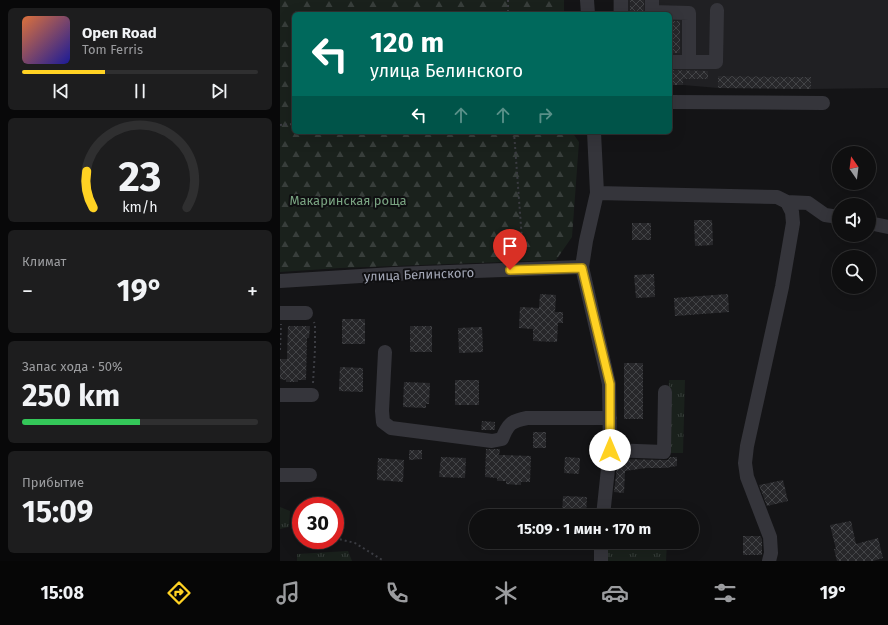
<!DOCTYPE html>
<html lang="ru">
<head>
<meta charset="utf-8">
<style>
  :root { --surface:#0f0f10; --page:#1d1d1e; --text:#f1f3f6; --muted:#9b9c9f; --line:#2f2f30; --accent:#ffd223 }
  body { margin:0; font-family:"Fira Sans",sans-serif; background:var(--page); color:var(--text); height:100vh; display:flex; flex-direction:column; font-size:15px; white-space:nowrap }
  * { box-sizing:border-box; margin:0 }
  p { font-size:13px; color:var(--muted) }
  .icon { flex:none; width:22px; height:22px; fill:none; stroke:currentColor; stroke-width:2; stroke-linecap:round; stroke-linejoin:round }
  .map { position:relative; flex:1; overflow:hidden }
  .sheet { display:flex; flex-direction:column; gap:8px; padding:8px; background:#080809; width:280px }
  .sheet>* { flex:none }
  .top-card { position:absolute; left:12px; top:12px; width:380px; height:122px; border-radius:6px; box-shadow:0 4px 16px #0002,0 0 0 1px var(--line); background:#00695c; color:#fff; overflow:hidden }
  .needle { width:26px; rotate:346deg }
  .controls { position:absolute; left:552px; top:146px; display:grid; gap:8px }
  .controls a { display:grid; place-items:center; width:44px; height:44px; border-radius:50%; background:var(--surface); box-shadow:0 4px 16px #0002,0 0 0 1px var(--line); font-size:20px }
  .speed { position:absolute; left:12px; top:497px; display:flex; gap:8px; font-size:20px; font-weight:700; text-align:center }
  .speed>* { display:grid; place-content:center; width:52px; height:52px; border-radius:50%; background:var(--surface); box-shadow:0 4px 16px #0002,0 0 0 1px var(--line); line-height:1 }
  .speed .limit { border:6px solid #d22; background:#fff; color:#111 }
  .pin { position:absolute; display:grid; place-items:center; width:34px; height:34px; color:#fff; margin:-41px -17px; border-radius:50% 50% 50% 0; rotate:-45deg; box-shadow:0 0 4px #0007 }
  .pin .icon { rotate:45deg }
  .me { position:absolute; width:44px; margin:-22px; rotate:0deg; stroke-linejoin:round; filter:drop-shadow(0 0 3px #0008) }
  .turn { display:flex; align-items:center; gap:14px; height:84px; padding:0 12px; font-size:18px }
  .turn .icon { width:52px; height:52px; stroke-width:2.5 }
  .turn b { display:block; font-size:28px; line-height:34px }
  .lanes { display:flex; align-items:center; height:38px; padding:0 12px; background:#0003; justify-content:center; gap:20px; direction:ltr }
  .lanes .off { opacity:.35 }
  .big { font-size:30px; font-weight:700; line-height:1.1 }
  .sheet .card { flex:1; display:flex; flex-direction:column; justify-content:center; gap:6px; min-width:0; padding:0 14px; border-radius:6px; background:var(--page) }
  .sheet .dial { align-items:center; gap:0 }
  .dial svg { height:104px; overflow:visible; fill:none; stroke:var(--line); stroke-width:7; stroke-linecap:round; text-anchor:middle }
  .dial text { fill:var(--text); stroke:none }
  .song { display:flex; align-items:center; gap:12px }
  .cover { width:48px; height:48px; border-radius:6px; background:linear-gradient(135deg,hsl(20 70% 55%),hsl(240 70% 35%)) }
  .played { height:4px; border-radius:2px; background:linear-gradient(90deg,var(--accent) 35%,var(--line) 35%) }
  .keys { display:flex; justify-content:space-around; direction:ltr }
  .heat { display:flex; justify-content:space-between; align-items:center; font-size:22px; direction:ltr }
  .charge { height:6px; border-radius:3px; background:linear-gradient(90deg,#34c759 50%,var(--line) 0) }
  .trip { position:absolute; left:189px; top:509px; width:230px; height:40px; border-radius:20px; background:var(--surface); box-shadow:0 4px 16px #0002,0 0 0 1px var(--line); font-weight:700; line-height:40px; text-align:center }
  .dock { display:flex; height:64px; justify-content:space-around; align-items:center; background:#060606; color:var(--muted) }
  .dock .icon { width:28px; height:28px }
  .dock .selected { color:var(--accent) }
  .dock b { font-size:18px; color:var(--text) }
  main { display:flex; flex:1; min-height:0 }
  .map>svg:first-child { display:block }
</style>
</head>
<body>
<main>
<section class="sheet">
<div class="card">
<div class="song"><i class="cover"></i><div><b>Open Road</b><p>Tom Ferris</p></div></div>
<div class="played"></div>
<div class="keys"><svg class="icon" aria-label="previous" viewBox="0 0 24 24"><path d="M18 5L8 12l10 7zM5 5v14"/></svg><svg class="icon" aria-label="pause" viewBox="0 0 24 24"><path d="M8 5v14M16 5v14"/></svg><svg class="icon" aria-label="next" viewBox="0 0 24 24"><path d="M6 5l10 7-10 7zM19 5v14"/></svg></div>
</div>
<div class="card dial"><svg viewBox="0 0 100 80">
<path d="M14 69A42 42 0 1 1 86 69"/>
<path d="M14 69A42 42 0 0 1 9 41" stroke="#ffd223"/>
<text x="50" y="56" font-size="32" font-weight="700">23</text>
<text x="50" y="72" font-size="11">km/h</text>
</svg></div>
<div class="card"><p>Климат</p>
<div class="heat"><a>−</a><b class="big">19°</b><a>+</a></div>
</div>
<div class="card"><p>Запас хода · 50%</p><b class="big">250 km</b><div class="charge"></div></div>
<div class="card"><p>Прибытие</p><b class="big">15:09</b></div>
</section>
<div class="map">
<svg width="608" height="561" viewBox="0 0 608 561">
  <defs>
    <pattern id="grass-tufts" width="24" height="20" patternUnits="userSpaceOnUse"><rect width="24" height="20" fill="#1a211c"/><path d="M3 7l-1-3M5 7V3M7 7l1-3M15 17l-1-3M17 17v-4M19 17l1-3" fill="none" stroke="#383e3b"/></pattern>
    <pattern id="forest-firs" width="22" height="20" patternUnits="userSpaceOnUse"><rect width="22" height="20" fill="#1a211c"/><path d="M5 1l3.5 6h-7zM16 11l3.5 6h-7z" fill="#383e3b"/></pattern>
    <pattern id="building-cross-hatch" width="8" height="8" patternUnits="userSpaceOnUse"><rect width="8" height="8" fill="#27272a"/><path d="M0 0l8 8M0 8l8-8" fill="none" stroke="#434447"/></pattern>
  </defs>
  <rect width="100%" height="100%" fill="#141416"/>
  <path fill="#202023" d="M 333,0 L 608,0 L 608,88 L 531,89 L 531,77 L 438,76 L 438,88 L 403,85 L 390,85 L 390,14 L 333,14 Z"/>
  <path fill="url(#grass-tufts)" d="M 389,380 L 405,380 L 403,453 L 387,453 Z
    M 0,507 L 10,511 L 9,527 L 0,529 Z
    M 328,542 L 387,542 L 386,561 L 327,561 Z
    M 68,551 L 72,561 L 17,561 L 17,554 Z"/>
  <path fill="url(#forest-firs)" d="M 0,0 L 284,0 L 284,14 L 14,14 L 14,132 L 292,132 L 299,142 L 292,237 L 276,260 L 60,268 L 0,272 Z"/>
  <path fill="url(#building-cross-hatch)" d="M 350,0 L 364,0 L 364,14 L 350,14 Z
    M 390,21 L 400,21 L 400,53 L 390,53 Z
    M 390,70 L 428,71 L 428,79 L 403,79 L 403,85 L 390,85 Z
    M 438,76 L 531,77 L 531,89 L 438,88 Z
    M 414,220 L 432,220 L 433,245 L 415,246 Z
    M 352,223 L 371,223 L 371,240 L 352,240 Z
    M 374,274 L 375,297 L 356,298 L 354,275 Z
    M 260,294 L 276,295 L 275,312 L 283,312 L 283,323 L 278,323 L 277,342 L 253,341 L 253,329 L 239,328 L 240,307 L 259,308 Z
    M 448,294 L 449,312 L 395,316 L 394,298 Z
    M 62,319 L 85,319 L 85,344 L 62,344 Z
    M 8,326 L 30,326 L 29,338 L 27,338 L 26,380 L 18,380 L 18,382 L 6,382 L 6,380 L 0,379 L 0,359 L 7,359 Z
    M 130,326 L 152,326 L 152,352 L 130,352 Z
    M 202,327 L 203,352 L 179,353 L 178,328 Z
    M 344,363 L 363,363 L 363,419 L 344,419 Z
    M 60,367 L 83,368 L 83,392 L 59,391 Z
    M 175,380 L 199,380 L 199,405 L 175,405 Z
    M 124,382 L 150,383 L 149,404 L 146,404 L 146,408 L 123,407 Z
    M 202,421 L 215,422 L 215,430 L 201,430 Z
    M 253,432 L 266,432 L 266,448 L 253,448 Z
    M 206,449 L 220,449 L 219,455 L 251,456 L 250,482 L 241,482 L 241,485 L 226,484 L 226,481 L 217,481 L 217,478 L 205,477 Z
    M 129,450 L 142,450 L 142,459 L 129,460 Z
    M 161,457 L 186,458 L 185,478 L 159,477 Z
    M 285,457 L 300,458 L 299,474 L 284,473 Z
    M 390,457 L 397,457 L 397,466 L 385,468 L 366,468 L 345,471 L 344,493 L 334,492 L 338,459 L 384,460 L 388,460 Z
    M 98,458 L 124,460 L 123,482 L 97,480 Z
    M 503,480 L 508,501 L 487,506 L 479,485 Z
    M 283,496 L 307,497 L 306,516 L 282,516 Z
    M 571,521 L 576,544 L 598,538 L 603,558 L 593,561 L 557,561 L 554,549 L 556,549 L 550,525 Z
    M 463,536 L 480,536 L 482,539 L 482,555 L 463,555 Z"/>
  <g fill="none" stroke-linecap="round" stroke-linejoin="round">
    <path stroke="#3b3c42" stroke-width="2" stroke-dasharray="2 3" stroke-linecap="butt" d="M 228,0 L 228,14
      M 0,125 L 14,124
      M 234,132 L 242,240 L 240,257
      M 0,350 L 1,324
      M 33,383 L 35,349 L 35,325 L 34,322
      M 55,538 L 75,543 L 104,561"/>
    <path stroke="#35353b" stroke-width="14" d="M 307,0 L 308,14
      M 372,0 L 372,12 L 409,13 L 409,62
      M 341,14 L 341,0
      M 390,62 L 436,62 L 437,10
      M 390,102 L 543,103
      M 314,132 L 317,193 L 306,241 L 302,267 L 329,384 L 330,450 L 323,516
      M 317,193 L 497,197 L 507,202 L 512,212 L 513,223 L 502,287 L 467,446 L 465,463 L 467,477 L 490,537 L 491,553 L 489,561
      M 507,202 L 528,203 L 545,215 L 559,217
      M 589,223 L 608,227
      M 0,281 L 113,274 L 302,267
      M 0,313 L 26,313
      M 105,352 L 102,411 L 103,422 L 111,428 L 212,441 L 222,439 C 228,424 231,421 247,418 L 330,418
      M 0,395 L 32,395
      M 330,450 L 384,452 L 385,392
      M 0,475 L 30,475
      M 321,542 L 321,561"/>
  </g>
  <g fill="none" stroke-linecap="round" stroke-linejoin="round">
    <g stroke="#a68817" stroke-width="10">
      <path id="route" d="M 230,270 L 302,268 L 330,384 L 330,450"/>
    </g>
    <use href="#route" stroke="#ffd223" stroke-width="7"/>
  </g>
  <g text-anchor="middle" stroke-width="4" stroke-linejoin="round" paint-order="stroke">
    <g font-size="13" fill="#7aa482" stroke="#0f0f11">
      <text x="68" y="205">Макаринская роща</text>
    </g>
    <g font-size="13" fill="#a4a8b7" stroke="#0f0f11">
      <text transform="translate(139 274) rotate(-2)" y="5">улица Белинского</text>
    </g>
  </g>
</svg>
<div class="controls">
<a><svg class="needle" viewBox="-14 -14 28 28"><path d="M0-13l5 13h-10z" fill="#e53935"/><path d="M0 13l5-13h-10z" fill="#9b9c9f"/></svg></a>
<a><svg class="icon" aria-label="sound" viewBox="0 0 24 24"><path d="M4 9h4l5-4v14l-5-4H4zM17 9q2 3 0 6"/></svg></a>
<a><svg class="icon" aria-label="search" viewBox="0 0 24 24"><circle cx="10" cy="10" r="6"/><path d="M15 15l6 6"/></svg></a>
</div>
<div class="speed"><div class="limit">30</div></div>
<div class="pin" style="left:230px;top:270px;background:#d93025"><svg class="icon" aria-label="arrive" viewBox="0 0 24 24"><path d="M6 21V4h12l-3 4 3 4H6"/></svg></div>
<svg class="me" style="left:330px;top:450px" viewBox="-20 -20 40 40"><circle r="19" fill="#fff"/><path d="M0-13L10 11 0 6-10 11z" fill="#ffd223"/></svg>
<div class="trip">15:09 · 1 мин · 170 m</div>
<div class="top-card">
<div class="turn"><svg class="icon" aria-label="left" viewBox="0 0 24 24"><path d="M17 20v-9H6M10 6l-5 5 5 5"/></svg><div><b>120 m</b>улица Белинского</div></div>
<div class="lanes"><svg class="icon" aria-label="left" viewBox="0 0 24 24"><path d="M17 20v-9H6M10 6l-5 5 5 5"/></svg><svg class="icon off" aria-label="ahead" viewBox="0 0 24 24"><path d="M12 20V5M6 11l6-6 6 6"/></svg><svg class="icon off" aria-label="ahead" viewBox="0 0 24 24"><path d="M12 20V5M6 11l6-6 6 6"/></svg><svg class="icon off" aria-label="right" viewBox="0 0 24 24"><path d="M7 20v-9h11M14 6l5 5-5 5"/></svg></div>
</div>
</div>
</main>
<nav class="dock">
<b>15:08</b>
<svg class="icon selected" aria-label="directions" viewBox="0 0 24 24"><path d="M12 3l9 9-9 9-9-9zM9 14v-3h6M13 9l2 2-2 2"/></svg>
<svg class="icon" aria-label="music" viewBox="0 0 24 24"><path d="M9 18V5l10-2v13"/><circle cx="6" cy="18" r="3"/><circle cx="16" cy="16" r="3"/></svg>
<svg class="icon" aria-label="phone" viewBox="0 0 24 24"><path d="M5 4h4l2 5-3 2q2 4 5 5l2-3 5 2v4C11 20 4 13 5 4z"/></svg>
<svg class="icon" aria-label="climate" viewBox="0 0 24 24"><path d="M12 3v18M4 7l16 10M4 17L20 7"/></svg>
<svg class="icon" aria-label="car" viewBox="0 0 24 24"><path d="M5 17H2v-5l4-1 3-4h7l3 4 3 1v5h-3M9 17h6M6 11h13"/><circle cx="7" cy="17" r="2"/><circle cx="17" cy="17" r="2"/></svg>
<svg class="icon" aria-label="filters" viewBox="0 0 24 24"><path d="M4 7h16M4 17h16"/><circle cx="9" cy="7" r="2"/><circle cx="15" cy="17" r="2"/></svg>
<b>19°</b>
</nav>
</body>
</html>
